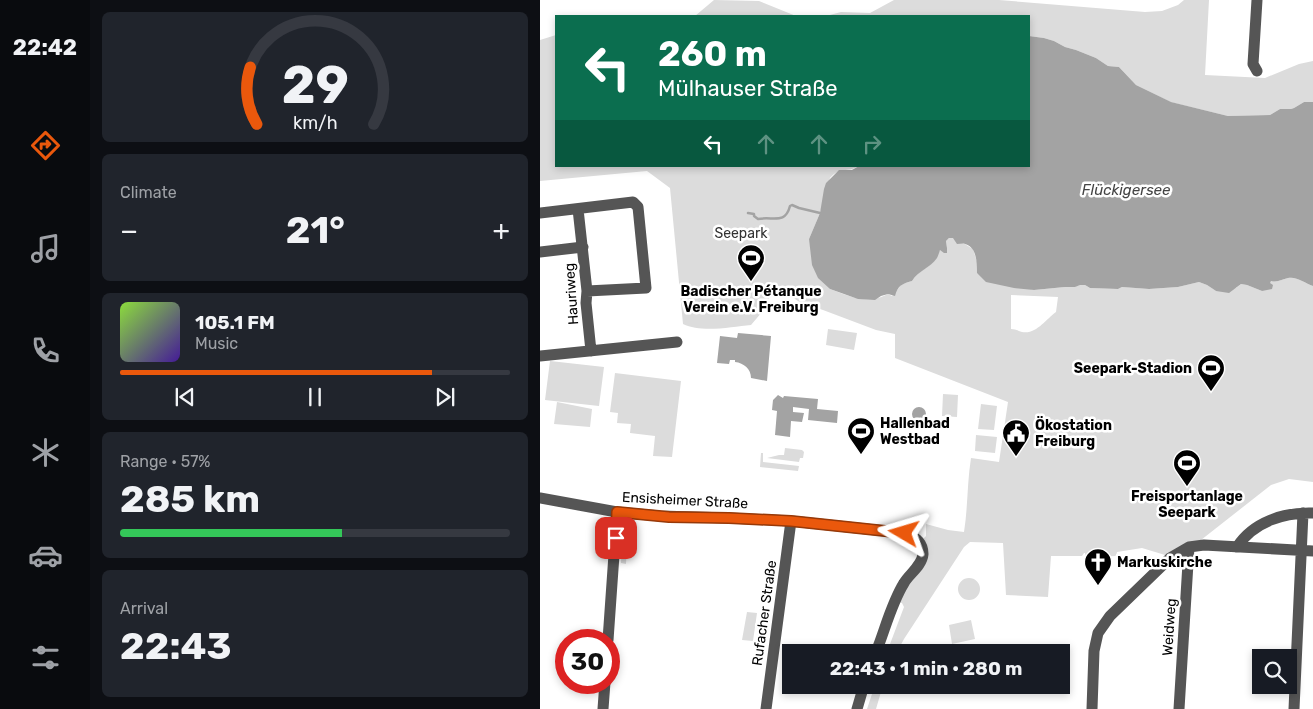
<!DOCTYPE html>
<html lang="en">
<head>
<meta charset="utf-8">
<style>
  :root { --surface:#171b24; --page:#20242c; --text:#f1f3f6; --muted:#9ea1a6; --line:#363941; --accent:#ea580c }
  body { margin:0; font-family:Rubik,sans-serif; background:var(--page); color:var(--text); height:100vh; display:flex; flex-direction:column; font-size:19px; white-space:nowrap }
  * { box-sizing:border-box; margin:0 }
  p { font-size:16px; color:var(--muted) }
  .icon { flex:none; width:28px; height:28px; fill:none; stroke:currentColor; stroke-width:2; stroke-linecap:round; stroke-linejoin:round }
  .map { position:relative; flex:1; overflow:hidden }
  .details { display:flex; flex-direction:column; gap:12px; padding:12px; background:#0d0f14; width:450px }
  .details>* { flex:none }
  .hud { position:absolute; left:15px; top:15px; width:475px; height:152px; border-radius:0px; box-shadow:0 2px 8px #0003; background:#0b6e4f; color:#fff; overflow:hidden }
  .buttons { position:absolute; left:712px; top:649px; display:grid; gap:10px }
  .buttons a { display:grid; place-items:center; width:45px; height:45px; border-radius:0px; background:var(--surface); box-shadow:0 2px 8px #0003; font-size:25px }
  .speed { position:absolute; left:15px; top:629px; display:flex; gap:10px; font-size:25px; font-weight:700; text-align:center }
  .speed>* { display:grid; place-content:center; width:65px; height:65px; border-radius:50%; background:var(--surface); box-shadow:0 2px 8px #0003; line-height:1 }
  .speed .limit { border:8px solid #d22; background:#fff; color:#111 }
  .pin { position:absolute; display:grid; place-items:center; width:42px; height:42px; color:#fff; margin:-21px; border-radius:10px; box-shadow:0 2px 8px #0006 }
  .me { position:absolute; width:55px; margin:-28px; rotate:277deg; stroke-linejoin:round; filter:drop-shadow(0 0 4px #0008) }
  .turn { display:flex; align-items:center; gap:18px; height:105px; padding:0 20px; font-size:22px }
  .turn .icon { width:65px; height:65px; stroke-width:2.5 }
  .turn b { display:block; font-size:35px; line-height:42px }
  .lanes { display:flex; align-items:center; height:48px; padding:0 20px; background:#0003; justify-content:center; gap:25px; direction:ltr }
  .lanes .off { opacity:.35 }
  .big { font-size:38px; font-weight:700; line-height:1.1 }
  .details .widget { flex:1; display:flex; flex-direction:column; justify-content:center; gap:8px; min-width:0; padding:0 18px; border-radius:8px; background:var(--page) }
  .details .dial { align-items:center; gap:0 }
  .dial svg { height:130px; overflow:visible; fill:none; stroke:var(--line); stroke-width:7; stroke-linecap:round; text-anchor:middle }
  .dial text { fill:var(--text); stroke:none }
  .song { display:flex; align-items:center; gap:15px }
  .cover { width:60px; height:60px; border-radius:8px; background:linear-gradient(135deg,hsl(90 70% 55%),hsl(260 70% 35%)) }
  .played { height:5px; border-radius:2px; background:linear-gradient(90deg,var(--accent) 80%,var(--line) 80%) }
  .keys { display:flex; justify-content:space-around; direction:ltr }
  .heat { display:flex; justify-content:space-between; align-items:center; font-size:28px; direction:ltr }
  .charge { height:8px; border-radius:4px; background:linear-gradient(90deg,#34c759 57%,var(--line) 0) }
  .trip { position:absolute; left:242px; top:644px; width:288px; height:50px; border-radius:0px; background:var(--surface); box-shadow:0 2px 8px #0003; font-weight:700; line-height:50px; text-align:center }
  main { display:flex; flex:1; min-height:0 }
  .menu { display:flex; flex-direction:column; width:90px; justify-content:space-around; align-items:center; background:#090b0e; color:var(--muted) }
  .menu .icon { width:35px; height:35px }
  .menu .active { color:var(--accent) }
  .menu b { font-size:22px; color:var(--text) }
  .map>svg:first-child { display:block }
</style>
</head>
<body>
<main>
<nav class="menu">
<b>22:42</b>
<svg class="icon active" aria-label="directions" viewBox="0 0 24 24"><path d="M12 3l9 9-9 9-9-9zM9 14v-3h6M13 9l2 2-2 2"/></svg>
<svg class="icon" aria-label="music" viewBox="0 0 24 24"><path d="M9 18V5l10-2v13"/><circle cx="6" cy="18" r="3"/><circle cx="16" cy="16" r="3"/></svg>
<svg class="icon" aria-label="phone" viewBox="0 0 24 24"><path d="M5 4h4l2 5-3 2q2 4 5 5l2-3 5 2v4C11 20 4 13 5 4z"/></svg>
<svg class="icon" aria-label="climate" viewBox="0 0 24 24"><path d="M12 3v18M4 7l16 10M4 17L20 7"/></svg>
<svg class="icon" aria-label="car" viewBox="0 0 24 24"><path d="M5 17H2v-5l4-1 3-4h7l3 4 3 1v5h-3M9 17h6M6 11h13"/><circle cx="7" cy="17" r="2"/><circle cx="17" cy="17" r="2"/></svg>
<svg class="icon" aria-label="filters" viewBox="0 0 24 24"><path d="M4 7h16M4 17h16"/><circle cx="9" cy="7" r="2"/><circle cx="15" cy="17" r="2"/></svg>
</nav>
<section class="details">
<div class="widget dial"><svg viewBox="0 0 100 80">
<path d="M14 69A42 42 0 1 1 86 69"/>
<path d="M14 69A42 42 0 0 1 10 34" stroke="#ea580c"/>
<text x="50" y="56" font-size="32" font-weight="700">29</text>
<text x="50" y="72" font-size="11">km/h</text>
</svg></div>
<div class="widget"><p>Climate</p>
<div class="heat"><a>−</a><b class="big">21°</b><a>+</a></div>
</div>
<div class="widget">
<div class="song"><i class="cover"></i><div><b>105.1 FM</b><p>Music</p></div></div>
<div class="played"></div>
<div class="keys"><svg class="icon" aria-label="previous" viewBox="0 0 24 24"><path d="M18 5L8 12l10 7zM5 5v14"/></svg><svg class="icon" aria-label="pause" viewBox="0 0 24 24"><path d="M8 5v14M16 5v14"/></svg><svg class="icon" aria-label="next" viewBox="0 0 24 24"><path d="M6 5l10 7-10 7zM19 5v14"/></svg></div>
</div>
<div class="widget"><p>Range · 57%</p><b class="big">285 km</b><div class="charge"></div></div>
<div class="widget"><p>Arrival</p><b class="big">22:43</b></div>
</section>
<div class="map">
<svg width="773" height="709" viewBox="0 0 773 709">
  <rect width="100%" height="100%" fill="#fff"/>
  <path fill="#dcdcdc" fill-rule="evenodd" d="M 174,0 L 219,1 L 256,16 L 155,16 Z
    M 354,0 L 459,0 L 605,12 L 622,11 L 638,5 L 644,0 L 669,0 L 665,75 L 725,78 L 759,64 L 773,61 L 773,102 L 764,102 L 754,108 L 751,109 L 740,109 L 730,115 L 688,116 L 630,102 L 596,85 L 579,67 L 568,66 L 556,58 L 536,50 L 525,47 L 514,41 L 504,38 L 489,36 L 489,16 L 286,16 L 301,12 L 330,13 Z
    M 16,35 L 16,166 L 319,166 C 306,173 301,166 290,178 L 280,213 L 269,239 L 290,289 C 304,294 318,301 333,299 C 338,299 343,296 348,294 L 352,296 L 362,284 L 372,281 C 378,271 389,268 396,258 C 398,256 398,253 399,251 C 400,250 406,248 407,248 L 406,241 L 409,238 L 413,237 L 433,249 L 437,262 L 437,273 L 494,290 L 525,287 L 534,287 L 539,285 L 545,285 L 550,288 L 578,289 L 582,287 L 609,289 L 638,287 L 659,282 L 667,285 L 676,291 L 696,288 L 701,284 L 707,285 L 722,291 L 731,281 C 738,283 742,279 748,278 C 756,276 765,283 773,286 L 773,482 L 749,479 L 731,485 L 661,540 L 625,555 L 602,548 L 577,552 L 576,556 L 546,557 L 545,553 L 544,553 L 542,556 L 511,556 L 508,597 L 466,595 L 463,543 L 430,542 L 424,547 L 364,639 L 357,652 L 347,652 L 364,607 L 362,603 L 359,602 L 370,582 L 383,539 L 386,536 L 386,524 L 408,530 L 424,532 C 428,507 427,483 431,458 L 459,462 L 468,402 L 355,358 L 355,334 L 336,330 L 283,310 L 280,309 L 274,312 L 239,288 L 219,309 L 222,312 L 211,325 C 191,327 161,333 143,324 L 130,188 L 107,171 L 0,181 L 0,40 ZM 471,295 L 518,297 L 516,312 C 506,319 496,335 482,332 C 478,331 476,329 471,329 Z
    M 288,329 L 317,333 L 314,350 L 286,345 Z
    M 10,361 L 64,367 L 59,406 L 5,400 Z
    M 75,373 L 141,381 L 132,457 L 113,456 L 115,436 L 90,433 L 91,424 L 77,423 L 78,413 L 70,412 Z
    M 403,394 L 418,395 L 417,417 L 402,416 Z
    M 17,402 L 52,409 L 50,427 L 14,424 Z
    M 441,404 L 457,406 L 454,430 L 438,429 Z
    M 436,435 L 457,437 L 455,453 L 435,451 Z
    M 245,448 L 262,450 L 264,452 L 263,458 L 260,458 L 259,462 L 227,458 L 239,455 L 244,455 Z
    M 221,453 L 223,453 L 223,462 L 259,466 L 258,471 L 220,467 Z
    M 88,520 L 95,520 L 94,526 L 88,526 L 86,564 L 81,563 L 83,524 L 84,522 Z
    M418 589a11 11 0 1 1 22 0a11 11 0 1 1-22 0Z
    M 207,612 L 217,613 L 213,641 L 202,640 Z
    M 431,620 L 435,639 L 412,644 L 409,625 Z
    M 335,685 L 343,685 L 336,709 L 327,709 Z"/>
  <path fill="#a3a3a3" d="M 489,36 L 504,38 L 514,41 L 525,47 L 536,50 L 556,58 L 568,66 L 579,67 L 596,85 L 631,102 L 688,116 L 730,115 L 740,109 L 751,109 L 754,108 L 764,102 L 773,102 L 773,286 C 765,283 756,276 748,278 C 742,279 738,283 731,281 L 730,283 L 733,285 L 732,289 L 722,291 L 707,285 L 701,284 L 689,293 L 676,291 L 667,285 L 659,282 L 638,287 L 609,289 L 582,287 L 578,289 L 550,288 L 545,285 L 540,285 L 535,287 L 525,287 L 494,290 L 474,288 L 446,282 L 437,273 C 437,263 437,247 425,244 C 423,243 420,244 417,244 L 413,238 L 409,238 L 406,241 L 407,248 L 407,253 L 404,253 L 400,250 C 399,253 398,256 397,258 C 390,268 378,271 372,281 C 362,284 358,285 355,296 L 348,294 L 341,296 L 335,300 L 318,299 L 290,289 L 278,278 L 272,265 L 269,239 L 280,213 L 284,189 L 286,183 L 299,170 L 312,170 L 319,166 L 489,166 Z
    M 198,333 L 231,336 L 227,381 L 211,378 C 211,369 204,363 195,362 L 195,360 L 190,360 L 189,364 L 177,363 L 180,336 L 197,338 Z
    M 238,395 L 243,398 L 244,396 L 278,399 L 277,409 L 298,411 L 297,423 L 268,420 L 269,409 L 253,407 L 253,412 L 264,413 L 262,422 L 251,421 L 250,437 L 235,435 L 237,411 L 232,410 L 233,400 Z
    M372 414a7 7 0 1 1 14 0a7 7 0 1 1-14 0Z"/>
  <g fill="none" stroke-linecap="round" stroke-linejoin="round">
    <path stroke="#a3a3a3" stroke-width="2.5" d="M 208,213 L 214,214 L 214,216 L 218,219 C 233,216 245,225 250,206 L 252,205 L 259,208 L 280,213"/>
    <path stroke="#555" stroke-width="11" d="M 717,71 L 713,64 L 717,0
      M 38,209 L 47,291 L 46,303 L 51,351
      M 0,213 L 93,202 L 98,207 L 106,288 L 47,291
      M 0,252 L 43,247
      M 0,356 L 137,342
      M 0,498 L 77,512 L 120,516 L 189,518 L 251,521 L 364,533 C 374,536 383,542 383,554 C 382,566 369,574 364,583 C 351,604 345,630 336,652
      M 697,547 C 713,522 744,512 773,513
      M 68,640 L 77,512
      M 63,709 L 65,682
      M 226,709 L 251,521
      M 317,709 L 324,685
      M 552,709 L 554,651 L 558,633 L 570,616 L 630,558 L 649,547 L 664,545 L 773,551
      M 639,709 L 649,547
      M 754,709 L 763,513"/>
  </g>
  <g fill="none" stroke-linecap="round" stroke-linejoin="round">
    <g stroke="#983908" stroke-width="12">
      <path id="route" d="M 76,538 L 77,512 L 129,517 L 189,518 L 251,521 L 364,533"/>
    </g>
    <use href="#route" stroke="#ea580c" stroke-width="9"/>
  </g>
  <defs>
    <g id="stadium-pin" transform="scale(1.4375)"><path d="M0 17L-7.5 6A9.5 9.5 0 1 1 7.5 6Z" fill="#000" stroke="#fff"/><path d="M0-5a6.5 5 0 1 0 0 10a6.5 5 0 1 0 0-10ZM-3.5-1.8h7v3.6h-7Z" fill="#fff"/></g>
    <g id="civic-pin" transform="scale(1.4375)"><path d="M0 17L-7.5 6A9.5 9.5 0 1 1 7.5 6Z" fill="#000" stroke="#fff"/><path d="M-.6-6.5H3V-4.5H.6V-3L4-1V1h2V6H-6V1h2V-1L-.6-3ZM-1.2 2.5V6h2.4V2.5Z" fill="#fff"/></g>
    <g id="church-pin" transform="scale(1.4375)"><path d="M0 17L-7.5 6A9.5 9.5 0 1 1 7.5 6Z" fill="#000" stroke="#fff"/><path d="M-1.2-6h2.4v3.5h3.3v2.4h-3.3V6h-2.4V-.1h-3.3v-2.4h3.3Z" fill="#fff"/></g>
  </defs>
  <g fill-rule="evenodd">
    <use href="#stadium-pin" x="211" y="258"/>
    <use href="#stadium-pin" x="671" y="368"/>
    <use href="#stadium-pin" x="321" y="431"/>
    <use href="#civic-pin" x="476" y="433"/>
    <use href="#stadium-pin" x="647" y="463"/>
    <use href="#church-pin" x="558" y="562"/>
  </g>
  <g text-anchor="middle" stroke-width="5" stroke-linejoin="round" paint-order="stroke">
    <g font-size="14" fill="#333" stroke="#fff">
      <text x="201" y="238">Seepark</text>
    </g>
    <g font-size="14" font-weight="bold" fill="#000" stroke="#fff" text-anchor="start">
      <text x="211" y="296" text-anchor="middle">Badischer Pétanque<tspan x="211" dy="16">Verein e.V. Freiburg</tspan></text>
      <text x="652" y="373" text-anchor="end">Seepark-Stadion</text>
      <text x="340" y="428">Hallenbad<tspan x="340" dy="16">Westbad</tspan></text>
      <text x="495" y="430">Ökostation<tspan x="495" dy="16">Freiburg</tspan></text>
      <text x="647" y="501" text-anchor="middle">Freisportanlage<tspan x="647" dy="16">Seepark</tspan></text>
      <text x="577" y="567">Markuskirche</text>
    </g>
    <g font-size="14" fill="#000" stroke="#fff">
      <text transform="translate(31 294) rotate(-94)" y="5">Hauriweg</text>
      <text transform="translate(145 500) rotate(3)" y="5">Ensisheimer Straße</text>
      <text transform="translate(224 613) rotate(-82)" y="5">Rufacher Straße</text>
      <text transform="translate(629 627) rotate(-86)" y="5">Weidweg</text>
    </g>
    <g font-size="15" font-style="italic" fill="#444" stroke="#fff">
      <text x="586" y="195">Flückigersee</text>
    </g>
  </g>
</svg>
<div class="buttons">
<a><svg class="icon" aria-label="search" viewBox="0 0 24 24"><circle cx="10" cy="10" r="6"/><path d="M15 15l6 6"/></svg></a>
</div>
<div class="speed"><div class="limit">30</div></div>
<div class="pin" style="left:76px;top:538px;background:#d93025"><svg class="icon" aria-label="arrive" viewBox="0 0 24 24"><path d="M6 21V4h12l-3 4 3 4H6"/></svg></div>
<svg class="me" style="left:364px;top:533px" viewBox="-20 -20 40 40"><path d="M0-17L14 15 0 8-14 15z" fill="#ea580c" stroke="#fff" stroke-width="4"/></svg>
<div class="trip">22:43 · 1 min · 280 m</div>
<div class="hud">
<div class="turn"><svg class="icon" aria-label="left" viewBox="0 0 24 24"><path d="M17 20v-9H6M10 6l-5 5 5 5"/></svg><div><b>260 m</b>Mülhauser Straße</div></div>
<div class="lanes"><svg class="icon" aria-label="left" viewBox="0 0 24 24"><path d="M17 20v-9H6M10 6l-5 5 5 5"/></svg><svg class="icon off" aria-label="ahead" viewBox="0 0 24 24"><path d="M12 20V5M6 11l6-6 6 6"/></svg><svg class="icon off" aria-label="ahead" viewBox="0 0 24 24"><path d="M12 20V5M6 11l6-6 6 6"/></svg><svg class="icon off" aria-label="right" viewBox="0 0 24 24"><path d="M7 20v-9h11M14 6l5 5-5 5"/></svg></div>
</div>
</div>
</main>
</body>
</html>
